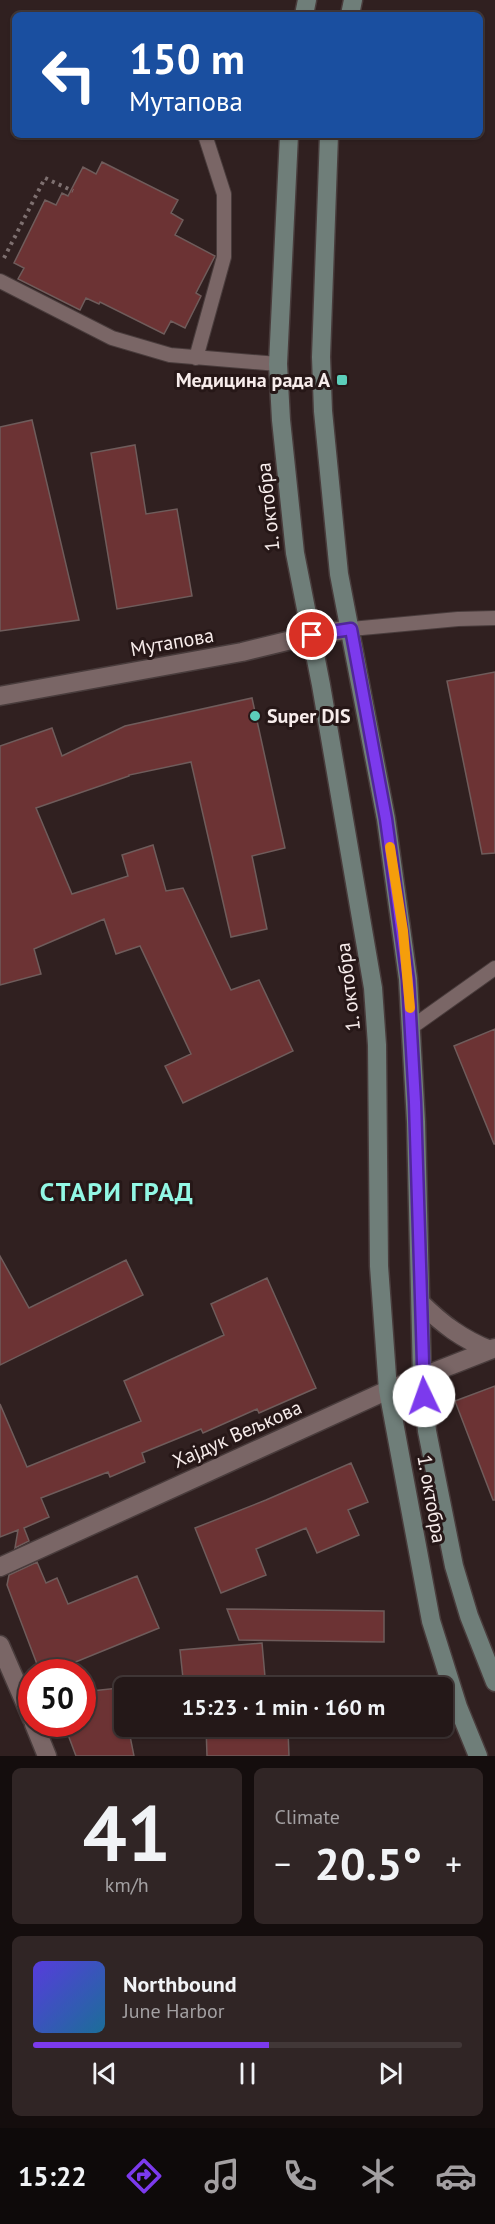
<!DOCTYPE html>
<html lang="en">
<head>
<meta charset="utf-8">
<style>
  :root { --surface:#241818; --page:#302525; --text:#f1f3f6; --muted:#a3a0a2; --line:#413737; --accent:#7c3aed }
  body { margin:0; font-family:"PT Sans",sans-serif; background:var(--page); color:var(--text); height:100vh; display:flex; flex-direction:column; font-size:22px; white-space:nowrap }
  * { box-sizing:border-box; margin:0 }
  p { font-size:20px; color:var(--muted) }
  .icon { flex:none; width:33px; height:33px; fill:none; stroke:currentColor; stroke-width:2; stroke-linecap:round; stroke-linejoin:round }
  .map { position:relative; height:1756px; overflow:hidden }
  .sheet { display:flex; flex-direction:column; gap:12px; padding:12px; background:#140d0d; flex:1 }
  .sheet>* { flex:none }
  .top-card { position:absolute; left:12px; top:12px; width:471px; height:126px; border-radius:9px; box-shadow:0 2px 4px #0004,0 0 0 2px var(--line); background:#1a4fa0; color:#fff; overflow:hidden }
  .speed { position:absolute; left:18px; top:1659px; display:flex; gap:12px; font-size:30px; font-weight:700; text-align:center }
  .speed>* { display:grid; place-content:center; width:78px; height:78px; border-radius:50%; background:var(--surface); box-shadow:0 2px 4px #0004,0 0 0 2px var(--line); line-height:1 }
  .speed .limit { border:9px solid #d22; background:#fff; color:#111 }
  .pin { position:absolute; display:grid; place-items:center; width:51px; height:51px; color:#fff; margin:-26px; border:3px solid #fff; border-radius:50%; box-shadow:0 2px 6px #0007 }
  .me { position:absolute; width:66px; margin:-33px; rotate:357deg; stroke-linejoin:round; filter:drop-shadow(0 0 4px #0008) }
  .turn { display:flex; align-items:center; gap:21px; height:126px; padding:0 18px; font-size:27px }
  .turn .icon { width:78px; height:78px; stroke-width:2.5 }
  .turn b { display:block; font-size:42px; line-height:51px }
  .big { font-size:45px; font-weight:700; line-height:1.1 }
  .sheet .card { flex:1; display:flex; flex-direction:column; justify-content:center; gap:9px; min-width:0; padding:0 21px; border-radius:9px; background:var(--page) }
  .sheet .dial { align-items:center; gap:0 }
  .dial b { font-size:78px; line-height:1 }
  .song { display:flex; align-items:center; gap:18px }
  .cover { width:72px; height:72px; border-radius:9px; background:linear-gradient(135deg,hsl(250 70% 55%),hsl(200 70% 35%)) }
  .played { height:6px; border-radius:3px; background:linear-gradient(90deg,var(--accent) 55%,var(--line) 55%) }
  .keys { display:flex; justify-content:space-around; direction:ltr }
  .heat { display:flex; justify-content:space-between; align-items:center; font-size:33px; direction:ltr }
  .sheet .tiles { flex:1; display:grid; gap:12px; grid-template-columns:1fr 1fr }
  .card:last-child { grid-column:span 2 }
  .trip { position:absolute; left:114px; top:1677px; width:339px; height:60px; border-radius:9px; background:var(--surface); box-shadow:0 2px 4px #0004,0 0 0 2px var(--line); font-weight:700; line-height:60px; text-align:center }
  .tabs { display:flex; height:96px; justify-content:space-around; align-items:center; background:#0e0a0a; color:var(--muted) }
  .tabs .icon { width:42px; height:42px }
  .tabs .selected { color:var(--accent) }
  .tabs b { font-size:27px; color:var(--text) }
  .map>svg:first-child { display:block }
</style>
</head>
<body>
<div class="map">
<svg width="495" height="1756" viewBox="0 0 495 1756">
  <rect width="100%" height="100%" fill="#302020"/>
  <path fill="#6c3334" stroke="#6f5c5b" stroke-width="1.5" d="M 102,162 L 178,200 L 171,213 L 183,220 L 175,235 L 215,256 L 196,293 L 201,296 L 185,328 L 171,321 L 164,334 L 100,302 L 99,304 L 86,298 L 80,310 L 18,279 L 24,268 L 14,263 L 45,200 L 56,205 L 62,193 L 68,196 L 83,167 L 96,174 Z
    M 32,420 L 79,620 L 0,631 L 0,427 Z
    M 135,445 L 146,514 L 177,509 L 192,596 L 117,609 L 91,453 Z
    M 495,672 L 495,853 L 482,854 L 447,681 Z
    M 252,698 L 285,848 L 252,856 L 267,929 L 231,937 L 191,762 L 129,775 L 129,776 L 36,808 L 72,894 L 128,876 L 122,855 L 153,845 L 166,891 L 183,888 L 231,990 L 259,980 L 293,1051 L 183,1103 L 165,1066 L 191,1054 L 140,946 L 116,954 L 104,919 L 34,949 L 41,974 L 0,985 L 0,746 L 52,728 L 62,756 L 125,726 Z
    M 495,1029 L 495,1144 L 494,1144 L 454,1046 Z
    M 0,1256 L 29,1308 L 126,1260 L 143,1295 L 0,1365 Z
    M 267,1278 L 316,1388 L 259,1413 L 257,1409 L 203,1433 L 201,1429 L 142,1453 L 145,1462 L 110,1477 L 108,1472 L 41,1498 L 49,1517 L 24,1528 L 29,1541 L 15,1548 L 18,1530 L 0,1537 L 0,1404 L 27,1467 L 141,1421 L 124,1381 L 224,1335 L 211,1304 Z
    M 495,1386 L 495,1500 L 493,1500 L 455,1401 Z
    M 351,1463 L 368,1502 L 348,1510 L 359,1535 L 317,1553 L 306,1528 L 256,1549 L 266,1575 L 221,1593 L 195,1528 L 266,1500 Z
    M 37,1562 L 46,1583 L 57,1578 L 68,1604 L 137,1576 L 159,1628 L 51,1672 L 40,1672 L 7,1585 L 9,1575 Z
    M 227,1609 L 384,1611 L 384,1642 L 239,1640 Z
    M 262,1643 L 266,1688 L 184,1688 L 180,1650 Z
    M 119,1688 L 124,1711 L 124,1726 L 128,1726 L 134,1756 L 76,1756 L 67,1732 L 63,1733 L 59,1724 L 82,1724 L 82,1692 Z
    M 206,1726 L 269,1726 L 269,1730 L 288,1729 L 289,1756 L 207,1756 Z"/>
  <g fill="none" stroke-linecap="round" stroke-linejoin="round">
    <g stroke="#493c3c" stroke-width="16">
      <path id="lane" d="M 0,281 L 112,338 L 170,355 L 278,364
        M 196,358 L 224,257 L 224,194 L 205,135
        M 351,629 L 458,619 L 495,618
        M 412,1027 L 495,968"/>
    </g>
    <g stroke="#493c3c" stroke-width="21">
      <path id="street" d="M 0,696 L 242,652 L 312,635 L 351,629
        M 421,1303 C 442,1324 462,1339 490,1350
        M 0,1567 L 388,1390 L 495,1348
        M 0,1645 L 32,1719
        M 34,1724 L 47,1756"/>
    </g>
    <g stroke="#493c3c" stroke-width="21">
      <path id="secondary" d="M 304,15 L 307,0
        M 350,15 L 353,0
        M 289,135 L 278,364 L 281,420 L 295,553 L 321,685 L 373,988 L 377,1045 L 379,1266 L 388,1390 L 431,1621 L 458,1707 L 478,1756
        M 329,135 L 321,357 L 323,411 L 339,574 L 386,819 L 408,979 L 416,1122 L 422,1378 L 427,1431 L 454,1566 L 469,1616 L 495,1682"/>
    </g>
    <path stroke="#7e7070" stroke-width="4" stroke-dasharray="3 4.5" stroke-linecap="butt" d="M 4,258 L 45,178 L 73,191"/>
    <use href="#lane" stroke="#7a6666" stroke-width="14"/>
    <use href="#street" stroke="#7a6666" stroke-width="18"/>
    <use href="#secondary" stroke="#6f7e79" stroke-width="18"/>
  </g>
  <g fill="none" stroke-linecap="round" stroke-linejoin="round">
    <g stroke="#51269a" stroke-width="15">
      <path id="route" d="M 312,635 L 351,629 L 386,819 L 408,980 L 415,1102 L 424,1396"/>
    </g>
    <use href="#route" stroke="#7c3aed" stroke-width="10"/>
    <path stroke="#f59e0b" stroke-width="10" d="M 390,847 L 403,931 L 410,1008"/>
  </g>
  <g fill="#5cceba" stroke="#261717" stroke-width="2">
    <rect x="336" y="374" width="12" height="12" rx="3"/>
    <circle cx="255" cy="716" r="6"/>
  </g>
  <g text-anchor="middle" stroke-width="6" stroke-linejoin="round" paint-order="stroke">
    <g font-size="20" font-weight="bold" fill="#f7eceb" stroke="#261717" text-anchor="end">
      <text x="330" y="387">Медицина рада А</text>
      <text x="267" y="723" text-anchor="start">Super DIS</text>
    </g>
    <g font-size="20" fill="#f7eceb" stroke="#261717">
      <text transform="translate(268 507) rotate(-96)" y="7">1. октобра</text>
      <text transform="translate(172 642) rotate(-10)" y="7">Мутапова</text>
      <text transform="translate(348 987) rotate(-97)" y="7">1. октобра</text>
      <text transform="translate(237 1434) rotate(-24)" y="7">Хајдук Вељкова</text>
      <text transform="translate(432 1499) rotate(80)" y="7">1. октобра</text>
    </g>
    <g font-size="26" font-weight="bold" letter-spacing="1.5" fill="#92f8e5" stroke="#261717">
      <text x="117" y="1201">СТАРИ ГРАД</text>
    </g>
  </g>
</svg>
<div class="speed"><div class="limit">50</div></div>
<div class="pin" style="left:312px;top:635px;background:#d93025"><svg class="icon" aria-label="arrive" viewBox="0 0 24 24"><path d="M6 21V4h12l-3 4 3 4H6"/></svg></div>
<svg class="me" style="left:424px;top:1396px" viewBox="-20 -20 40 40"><circle r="19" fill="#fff"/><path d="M0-13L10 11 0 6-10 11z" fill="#7c3aed"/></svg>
<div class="trip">15:23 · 1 min · 160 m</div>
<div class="top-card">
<div class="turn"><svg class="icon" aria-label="left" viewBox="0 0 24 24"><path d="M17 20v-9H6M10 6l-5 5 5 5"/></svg><div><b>150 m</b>Мутапова</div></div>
</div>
</div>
<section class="sheet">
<div class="tiles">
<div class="card dial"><b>41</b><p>km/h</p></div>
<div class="card"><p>Climate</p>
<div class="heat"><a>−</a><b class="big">20.5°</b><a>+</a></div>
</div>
<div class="card">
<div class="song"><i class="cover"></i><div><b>Northbound</b><p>June Harbor</p></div></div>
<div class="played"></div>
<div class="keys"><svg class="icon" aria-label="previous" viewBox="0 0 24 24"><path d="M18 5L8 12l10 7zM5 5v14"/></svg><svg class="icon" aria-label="pause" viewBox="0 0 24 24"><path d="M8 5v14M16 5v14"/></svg><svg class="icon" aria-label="next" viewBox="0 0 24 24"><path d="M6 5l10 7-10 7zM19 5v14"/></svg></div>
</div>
</div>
</section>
<nav class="tabs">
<b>15:22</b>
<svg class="icon selected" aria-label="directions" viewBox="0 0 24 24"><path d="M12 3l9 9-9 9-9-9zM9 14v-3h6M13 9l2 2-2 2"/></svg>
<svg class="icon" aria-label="music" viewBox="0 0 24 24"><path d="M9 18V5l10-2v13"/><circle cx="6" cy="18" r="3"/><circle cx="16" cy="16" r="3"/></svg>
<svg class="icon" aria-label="phone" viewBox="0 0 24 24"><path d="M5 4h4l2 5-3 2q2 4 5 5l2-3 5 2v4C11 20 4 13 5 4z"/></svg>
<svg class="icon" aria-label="climate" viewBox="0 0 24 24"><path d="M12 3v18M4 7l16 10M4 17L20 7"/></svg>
<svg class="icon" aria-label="car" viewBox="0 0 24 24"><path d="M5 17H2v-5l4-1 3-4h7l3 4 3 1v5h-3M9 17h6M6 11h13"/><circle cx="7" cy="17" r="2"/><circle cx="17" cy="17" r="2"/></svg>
</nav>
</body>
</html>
